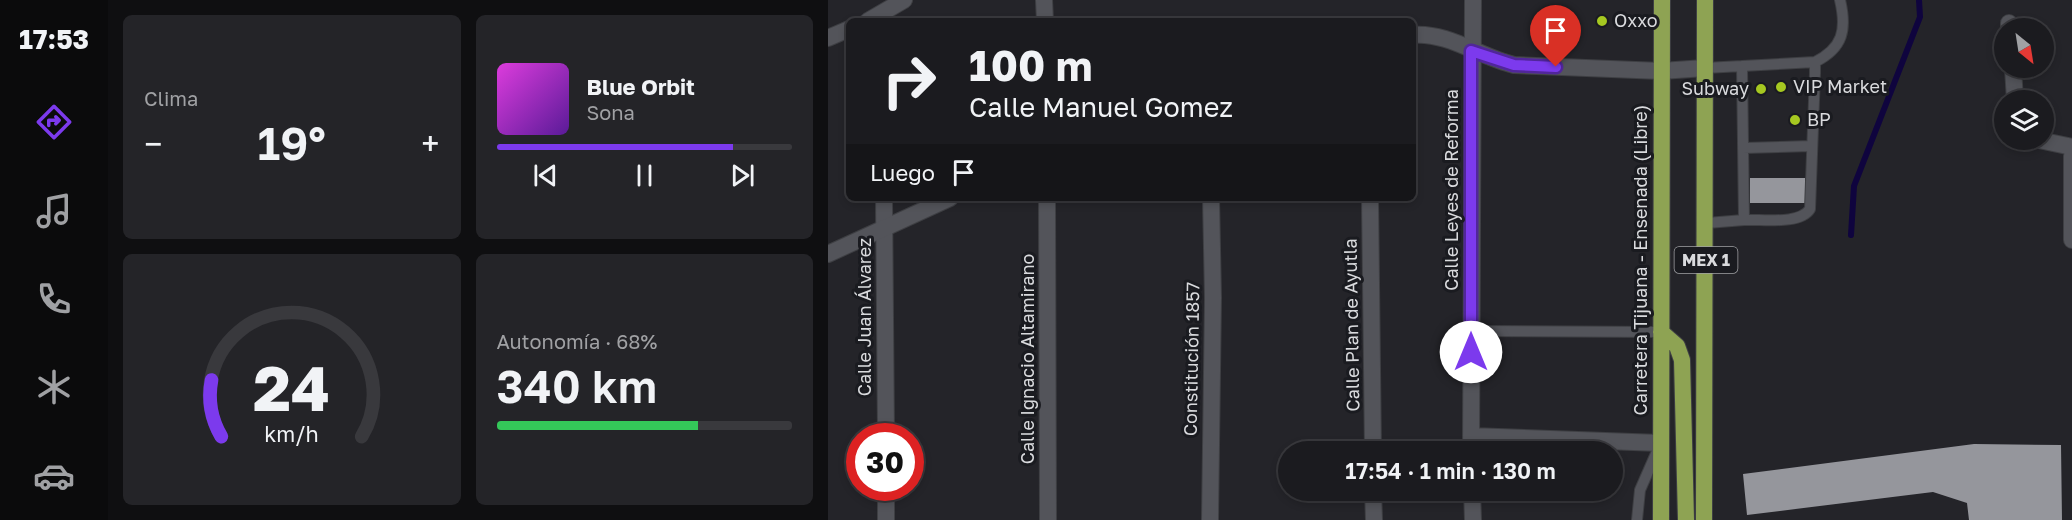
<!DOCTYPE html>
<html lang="es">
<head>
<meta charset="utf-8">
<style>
  :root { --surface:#1b1b1f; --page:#242428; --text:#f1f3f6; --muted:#a0a1a4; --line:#39393d; --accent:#7c3aed }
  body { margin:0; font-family:"Golos Text",sans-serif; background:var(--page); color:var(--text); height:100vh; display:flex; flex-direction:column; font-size:22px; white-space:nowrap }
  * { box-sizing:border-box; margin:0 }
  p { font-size:20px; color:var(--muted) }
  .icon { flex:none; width:33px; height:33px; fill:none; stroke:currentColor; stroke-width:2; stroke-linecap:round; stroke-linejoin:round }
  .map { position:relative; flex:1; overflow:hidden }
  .side { display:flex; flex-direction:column; gap:15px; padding:15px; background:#0f0f11; width:720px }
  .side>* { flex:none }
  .top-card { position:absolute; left:18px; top:18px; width:570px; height:183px; border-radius:9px; box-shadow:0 3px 9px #0003,0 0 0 2px var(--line); background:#1b1b1f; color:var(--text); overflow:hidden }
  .needle { width:39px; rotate:150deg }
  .buttons { position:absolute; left:1166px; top:18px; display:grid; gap:12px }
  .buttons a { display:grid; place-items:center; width:60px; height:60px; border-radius:50%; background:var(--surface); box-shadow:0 3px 9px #0003,0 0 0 2px var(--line); font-size:30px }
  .speed { position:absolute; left:18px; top:423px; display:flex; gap:12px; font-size:30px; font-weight:700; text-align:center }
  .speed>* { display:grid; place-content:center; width:78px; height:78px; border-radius:50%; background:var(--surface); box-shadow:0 3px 9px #0003,0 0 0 2px var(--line); line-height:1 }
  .speed .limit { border:9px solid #d22; background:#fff; color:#111 }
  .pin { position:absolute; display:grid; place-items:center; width:51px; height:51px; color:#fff; margin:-62px -26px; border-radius:50% 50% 50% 0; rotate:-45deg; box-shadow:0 0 6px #0007 }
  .pin .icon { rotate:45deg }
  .me { position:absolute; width:66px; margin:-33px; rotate:0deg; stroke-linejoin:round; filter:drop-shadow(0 0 4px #0008) }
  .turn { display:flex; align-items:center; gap:21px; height:126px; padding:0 24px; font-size:27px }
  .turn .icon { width:78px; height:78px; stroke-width:2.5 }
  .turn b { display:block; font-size:42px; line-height:51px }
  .then { display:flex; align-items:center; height:57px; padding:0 24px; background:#0003; gap:12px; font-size:22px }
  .big { font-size:45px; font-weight:600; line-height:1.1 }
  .side .card { flex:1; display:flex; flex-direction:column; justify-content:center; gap:9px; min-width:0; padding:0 21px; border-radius:9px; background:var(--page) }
  .side .dial { align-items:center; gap:0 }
  .dial svg { height:156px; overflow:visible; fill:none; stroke:var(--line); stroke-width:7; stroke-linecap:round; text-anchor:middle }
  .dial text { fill:var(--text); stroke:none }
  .song { display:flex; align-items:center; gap:18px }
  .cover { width:72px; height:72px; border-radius:9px; background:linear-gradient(135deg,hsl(300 70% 55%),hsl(270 70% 35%)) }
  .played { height:6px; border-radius:3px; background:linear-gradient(90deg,var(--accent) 80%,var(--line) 80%) }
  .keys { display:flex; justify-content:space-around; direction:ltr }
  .heat { display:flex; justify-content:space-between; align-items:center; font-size:33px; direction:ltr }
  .charge { height:9px; border-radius:4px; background:linear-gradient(90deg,#34c759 68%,var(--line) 0) }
  .side .tiles { flex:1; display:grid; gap:15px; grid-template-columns:repeat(2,1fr) }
  .trip { position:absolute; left:450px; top:441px; width:345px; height:60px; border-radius:30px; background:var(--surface); box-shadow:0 3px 9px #0003,0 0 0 2px var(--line); font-weight:600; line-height:60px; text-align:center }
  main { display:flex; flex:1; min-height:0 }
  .tab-bar { display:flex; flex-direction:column; width:108px; justify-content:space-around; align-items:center; background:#0b0b0c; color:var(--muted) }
  .tab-bar .icon { width:42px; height:42px }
  .tab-bar .on { color:var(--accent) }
  .tab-bar b { font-size:27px; color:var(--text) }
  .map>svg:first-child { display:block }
</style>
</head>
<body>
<main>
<nav class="tab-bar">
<b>17:53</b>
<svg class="icon on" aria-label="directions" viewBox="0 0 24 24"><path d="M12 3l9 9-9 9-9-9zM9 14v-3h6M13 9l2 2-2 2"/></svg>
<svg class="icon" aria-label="music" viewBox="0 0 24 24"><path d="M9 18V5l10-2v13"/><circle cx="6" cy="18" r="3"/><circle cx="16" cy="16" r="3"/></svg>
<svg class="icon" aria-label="phone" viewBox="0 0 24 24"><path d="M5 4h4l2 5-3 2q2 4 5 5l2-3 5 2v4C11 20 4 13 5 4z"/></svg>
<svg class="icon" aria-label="climate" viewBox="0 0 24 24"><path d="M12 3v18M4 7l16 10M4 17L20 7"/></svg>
<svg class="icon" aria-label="car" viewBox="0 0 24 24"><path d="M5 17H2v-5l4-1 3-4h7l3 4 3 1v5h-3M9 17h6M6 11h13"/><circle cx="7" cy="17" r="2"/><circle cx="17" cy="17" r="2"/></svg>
</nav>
<section class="side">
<div class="tiles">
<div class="card"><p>Clima</p>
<div class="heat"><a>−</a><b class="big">19°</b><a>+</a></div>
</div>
<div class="card">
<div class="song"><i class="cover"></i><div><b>Blue Orbit</b><p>Sona</p></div></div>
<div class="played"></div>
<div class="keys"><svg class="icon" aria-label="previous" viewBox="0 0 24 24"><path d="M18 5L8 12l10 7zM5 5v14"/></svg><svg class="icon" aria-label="pause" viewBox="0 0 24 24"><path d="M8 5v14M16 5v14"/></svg><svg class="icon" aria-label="next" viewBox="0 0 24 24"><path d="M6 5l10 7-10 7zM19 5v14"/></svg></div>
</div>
<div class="card dial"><svg viewBox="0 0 100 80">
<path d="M14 69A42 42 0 1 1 86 69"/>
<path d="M14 69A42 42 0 0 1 9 40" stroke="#7c3aed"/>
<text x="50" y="56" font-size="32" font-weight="700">24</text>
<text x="50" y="72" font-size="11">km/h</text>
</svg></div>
<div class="card"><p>Autonomía · 68%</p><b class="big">340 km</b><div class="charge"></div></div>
</div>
</section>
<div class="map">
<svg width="1244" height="520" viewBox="0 0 1244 520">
  <rect width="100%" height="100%" fill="#242429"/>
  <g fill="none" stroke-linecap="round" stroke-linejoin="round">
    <path stroke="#0f043e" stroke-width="6" d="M 1023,235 L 1026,186 L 1092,17 L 1091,0"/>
  </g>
  <path fill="#95969c" d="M 922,178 L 977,178 L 977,203 L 922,203 Z
    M 1146,444 L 1233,445 L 1234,520 L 1141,520 L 1139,503 L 1105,492 L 919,515 L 915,474 Z"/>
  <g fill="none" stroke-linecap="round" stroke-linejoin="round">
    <g stroke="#3e3f43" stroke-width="12">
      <path id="service" d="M 987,62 C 1015,48 1019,30 1012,0
        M 914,66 L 987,62 L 987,73 L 982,209 C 972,225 934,219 916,220
        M 877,68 L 914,66 L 916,220 L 879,223
        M 915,148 L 983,146
        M 643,331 L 833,332
        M 809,520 L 812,490 L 830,449"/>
    </g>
    <g stroke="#3e3f43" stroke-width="18">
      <path id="minor" d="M 216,0 L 217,21
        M 40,21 L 76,0
        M 1181,23 L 1181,28
        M 0,38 L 21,29
        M 1185,68 L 1187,100
        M 1211,140 L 1244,147
        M 1244,156 L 1244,240
        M 56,198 L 58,436
        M 219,198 L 220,520
        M 542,198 L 545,452
        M 643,436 L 832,443
        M 643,452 L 645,0
        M 58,488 L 58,520
        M 545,490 L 546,520
        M 644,490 L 645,520
        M 382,520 L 385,298 L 383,198"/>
    </g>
    <g stroke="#3e3f43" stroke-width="18">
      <path id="tertiary" d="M 585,35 C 620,32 652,57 686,65 L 833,71 L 877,68
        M 0,254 L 122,198"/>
    </g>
    <g stroke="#3e3f43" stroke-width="18">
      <path id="trunk" d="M 833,332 L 849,346 L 854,360 L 858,520
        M 833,520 L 834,0
        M 876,520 L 877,0"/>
    </g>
    <use href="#service" stroke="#53545a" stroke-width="10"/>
    <use href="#minor" stroke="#53545a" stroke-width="16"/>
    <use href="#tertiary" stroke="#53545a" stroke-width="16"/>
    <use href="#trunk" stroke="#8ea353" stroke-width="16"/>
  </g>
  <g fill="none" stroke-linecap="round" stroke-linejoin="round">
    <g stroke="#51269a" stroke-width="15">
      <path id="route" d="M 643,352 L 643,51 L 686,65 L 728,67"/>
    </g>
    <use href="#route" stroke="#7c3aed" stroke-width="10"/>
  </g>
  <g fill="#a6c821" stroke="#1a1b20" stroke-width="2">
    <circle cx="774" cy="21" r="6"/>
    <circle cx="953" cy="87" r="6"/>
    <circle cx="933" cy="89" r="6"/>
    <circle cx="967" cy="120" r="6"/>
  </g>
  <g text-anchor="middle" stroke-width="6" stroke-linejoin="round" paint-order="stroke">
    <rect fill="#1a1b20" stroke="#a0a1a4" stroke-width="1.5" x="846.5" y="247" width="63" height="26" rx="4.5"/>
    <g font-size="16" font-weight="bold" fill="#d9dadd">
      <text x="878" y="266">MEX 1</text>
    </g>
    <g font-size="18" fill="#d9dadd" stroke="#1a1b20" text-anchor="start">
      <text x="786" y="27">Oxxo</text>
      <text x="965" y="93">VIP Market</text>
      <text x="921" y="95" text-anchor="end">Subway</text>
      <text x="979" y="126">BP</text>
    </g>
    <g font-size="18" fill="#d9dadd" stroke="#1a1b20">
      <text transform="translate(624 190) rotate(-90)" y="6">Calle Leyes de Reforma</text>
      <text transform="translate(813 260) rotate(-90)" y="6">Carretera Tijuana - Ensenada (Libre)</text>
      <text transform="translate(37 317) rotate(-90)" y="6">Calle Juan Álvarez</text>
      <text transform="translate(524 325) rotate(-91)" y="6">Calle Plan de Ayutla</text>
      <text transform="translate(200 359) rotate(-90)" y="6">Calle Ignacio Altamirano</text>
      <text transform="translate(364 359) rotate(-89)" y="6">Constitución 1857</text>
    </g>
  </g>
</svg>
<div class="buttons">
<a><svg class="needle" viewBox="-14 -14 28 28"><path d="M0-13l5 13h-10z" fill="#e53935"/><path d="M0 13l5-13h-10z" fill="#a0a1a4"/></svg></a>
<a><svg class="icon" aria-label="layers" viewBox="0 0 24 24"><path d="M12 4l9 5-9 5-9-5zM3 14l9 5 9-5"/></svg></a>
</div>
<div class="speed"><div class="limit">30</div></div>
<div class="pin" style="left:728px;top:67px;background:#d93025"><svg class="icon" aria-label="arrive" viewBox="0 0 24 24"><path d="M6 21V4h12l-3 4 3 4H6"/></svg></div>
<svg class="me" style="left:643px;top:352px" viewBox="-20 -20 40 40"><circle r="19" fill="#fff"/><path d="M0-13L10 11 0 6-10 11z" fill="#7c3aed"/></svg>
<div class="trip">17:54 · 1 min · 130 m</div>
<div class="top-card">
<div class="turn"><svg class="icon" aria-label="right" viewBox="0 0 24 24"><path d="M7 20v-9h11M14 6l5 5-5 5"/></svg><div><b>100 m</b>Calle Manuel Gomez</div></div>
<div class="then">Luego<svg class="icon" aria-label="arrive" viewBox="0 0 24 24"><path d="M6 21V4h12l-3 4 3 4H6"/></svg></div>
</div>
</div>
</main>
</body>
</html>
